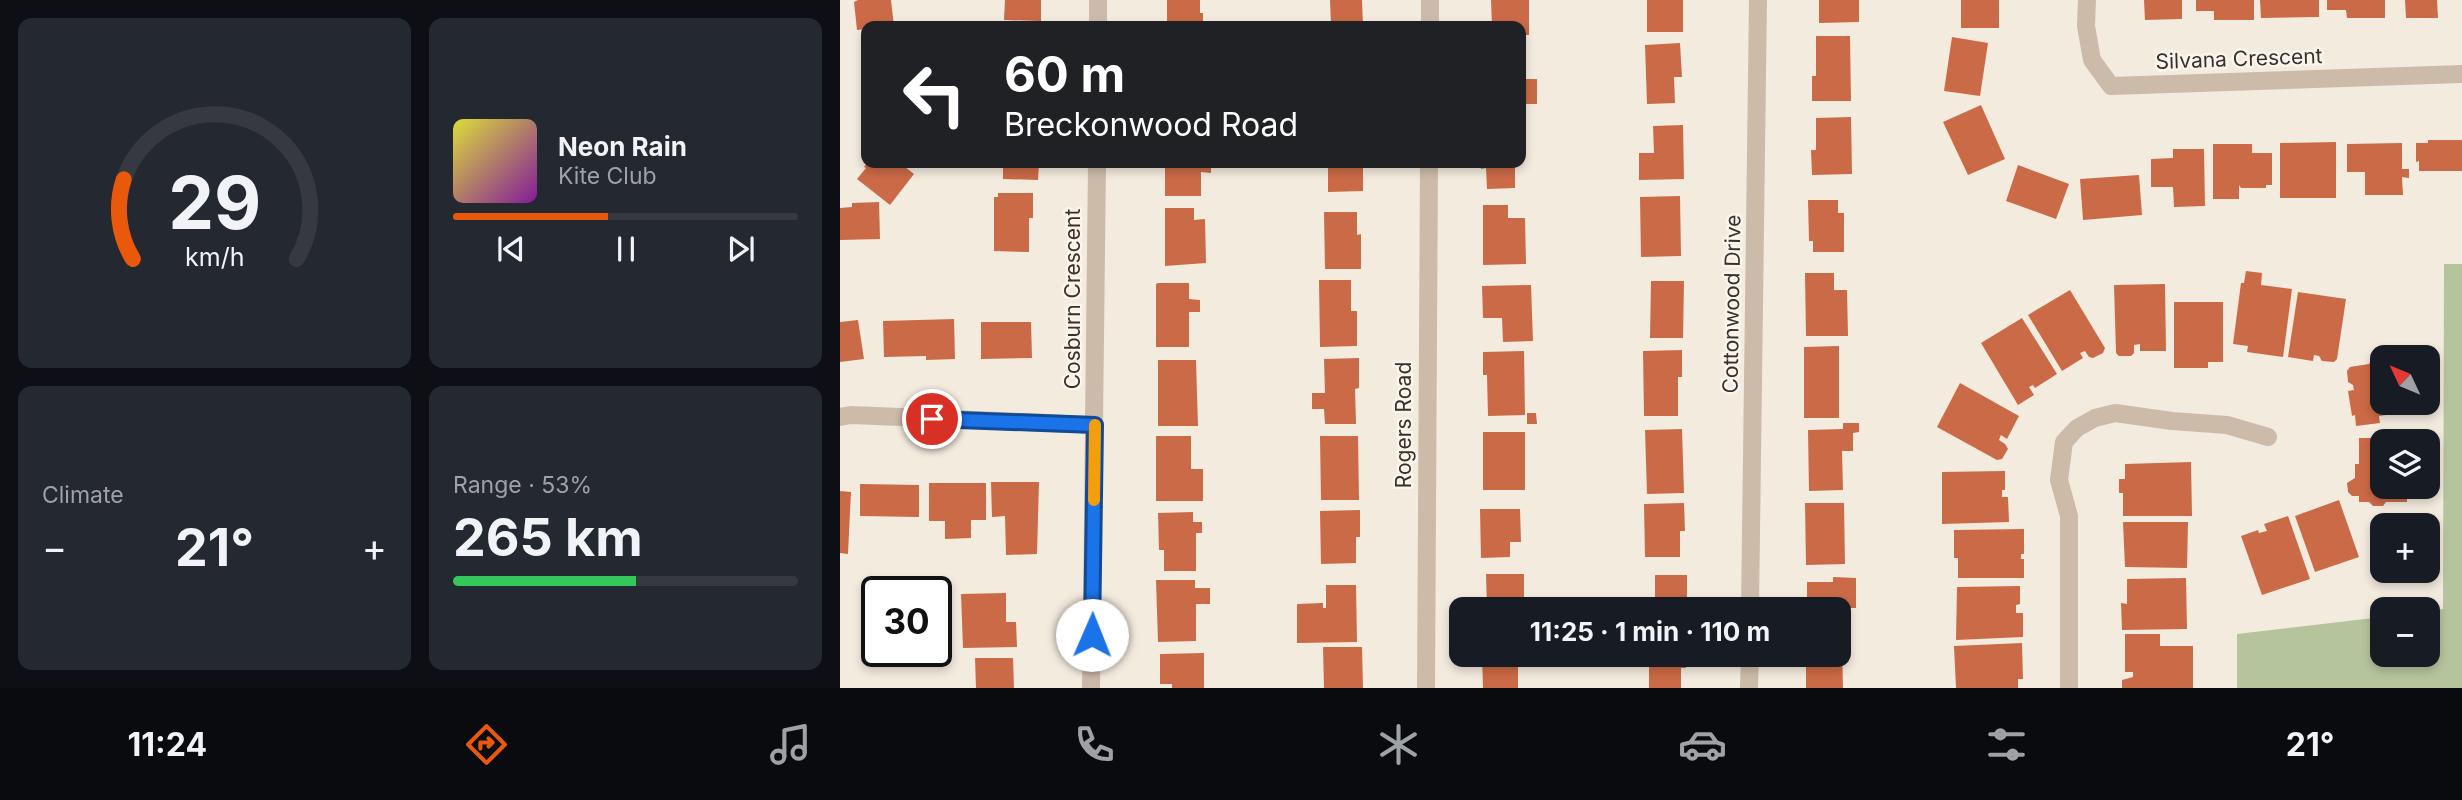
<!DOCTYPE html>
<html lang="en">
<head>
<meta charset="utf-8">
<style>
  :root { --surface:#171b24; --page:#242831; --text:#f1f3f6; --muted:#9ea1a6; --line:#363941; --accent:#ea580c }
  body { margin:0; font-family:Inter,sans-serif; background:var(--page); color:var(--text); height:100vh; display:flex; flex-direction:column; font-size:26px; white-space:nowrap }
  * { box-sizing:border-box; margin:0 }
  p { font-size:23px; color:var(--muted) }
  .icon { flex:none; width:38px; height:38px; fill:none; stroke:currentColor; stroke-width:2; stroke-linecap:round; stroke-linejoin:round }
  .map { position:relative; flex:1; overflow:hidden }
  .panel { display:flex; flex-direction:column; gap:18px; padding:18px; background:#0d0f14; width:840px }
  .panel>* { flex:none }
  .hud { position:absolute; left:21px; top:21px; width:665px; height:147px; border-radius:14px; box-shadow:0 4px 10px #0003; background:#202124; color:#fff; overflow:hidden }
  .needle { width:46px; rotate:314deg }
  .fabs { position:absolute; left:1530px; top:345px; display:grid; gap:14px }
  .fabs a { display:grid; place-items:center; width:70px; height:70px; border-radius:14px; background:var(--surface); box-shadow:0 4px 10px #0003; font-size:35px }
  .speed { position:absolute; left:21px; top:576px; display:flex; gap:14px; font-size:35px; font-weight:700; text-align:center }
  .speed>* { display:grid; place-content:center; width:91px; height:91px; border-radius:50%; background:var(--surface); box-shadow:0 4px 10px #0003; line-height:1 }
  .speed .limit { border:4px solid #111; border-radius:10px; background:#fff; color:#111 }
  .pin { position:absolute; display:grid; place-items:center; width:60px; height:60px; color:#fff; margin:-30px; border:4px solid #fff; border-radius:50%; box-shadow:0 2px 7px #0007 }
  .me { position:absolute; width:77px; margin:-38px; rotate:1deg; stroke-linejoin:round; filter:drop-shadow(0 0 5px #0008) }
  .turn { display:flex; align-items:center; gap:24px; height:147px; padding:0 28px; font-size:32px }
  .turn .icon { width:91px; height:91px; stroke-width:2.5 }
  .turn b { display:block; font-size:49px; line-height:60px }
  .big { font-size:52px; font-weight:700; line-height:1.1 }
  .panel .tile { flex:1; display:flex; flex-direction:column; justify-content:center; gap:10px; min-width:0; padding:0 24px; border-radius:14px; background:var(--page) }
  .panel .dial { align-items:center; gap:0 }
  .dial svg { height:182px; overflow:visible; fill:none; stroke:var(--line); stroke-width:7; stroke-linecap:round; text-anchor:middle }
  .dial text { fill:var(--text); stroke:none }
  .song { display:flex; align-items:center; gap:21px }
  .cover { width:84px; height:84px; border-radius:10px; background:linear-gradient(135deg,hsl(60 70% 55%),hsl(290 70% 35%)) }
  .played { height:7px; border-radius:4px; background:linear-gradient(90deg,var(--accent) 45%,var(--line) 45%) }
  .keys { display:flex; justify-content:space-around; direction:ltr }
  .heat { display:flex; justify-content:space-between; align-items:center; font-size:38px; direction:ltr }
  .charge { height:10px; border-radius:5px; background:linear-gradient(90deg,#34c759 53%,var(--line) 0) }
  .panel .tiles { flex:1; display:grid; gap:18px; grid-template-columns:repeat(2,1fr) }
  .trip { position:absolute; left:609px; top:597px; width:402px; height:70px; border-radius:14px; background:var(--surface); box-shadow:0 4px 10px #0003; font-weight:700; line-height:70px; text-align:center }
  .tab-bar { display:flex; height:112px; justify-content:space-around; align-items:center; background:#090b0e; color:var(--muted) }
  .tab-bar .icon { width:49px; height:49px }
  .tab-bar .active { color:var(--accent) }
  .tab-bar b { font-size:32px; color:var(--text) }
  main { display:flex; flex:1; min-height:0 }
  .map>svg:first-child { display:block }
</style>
</head>
<body>
<main>
<section class="panel">
<div class="tiles">
<div class="tile dial"><svg viewBox="0 0 100 80">
<path d="M14 69A42 42 0 1 1 86 69"/>
<path d="M14 69A42 42 0 0 1 10 34" stroke="#ea580c"/>
<text x="50" y="56" font-size="32" font-weight="700">29</text>
<text x="50" y="72" font-size="11">km/h</text>
</svg></div>
<div class="tile">
<div class="song"><i class="cover"></i><div><b>Neon Rain</b><p>Kite Club</p></div></div>
<div class="played"></div>
<div class="keys"><svg class="icon" aria-label="previous" viewBox="0 0 24 24"><path d="M18 5L8 12l10 7zM5 5v14"/></svg><svg class="icon" aria-label="pause" viewBox="0 0 24 24"><path d="M8 5v14M16 5v14"/></svg><svg class="icon" aria-label="next" viewBox="0 0 24 24"><path d="M6 5l10 7-10 7zM19 5v14"/></svg></div>
</div>
<div class="tile"><p>Climate</p>
<div class="heat"><a>−</a><b class="big">21°</b><a>+</a></div>
</div>
<div class="tile"><p>Range · 53%</p><b class="big">265 km</b><div class="charge"></div></div>
</div>
</section>
<div class="map">
<svg width="1622" height="688" viewBox="0 0 1622 688">
  <rect width="100%" height="100%" fill="#f4ebdf"/>
  <path fill="#b6c49e" d="M 1604,264 L 1622,264 L 1622,688 L 1397,688 L 1397,634 L 1542,617 L 1542,654 L 1587,654 L 1587,611 L 1603,609 Z"/>
  <path fill="#cb6a46" d="M 18,0 L 51,0 L 54,26 L 26,26 L 26,29 L 17,30 L 14,2 Z
    M 165,0 L 201,0 L 201,21 L 164,20 Z
    M 327,0 L 360,0 L 360,13 L 363,13 L 363,26 L 327,26 Z
    M 490,0 L 522,0 L 523,26 L 491,26 Z
    M 651,0 L 689,0 L 689,35 L 681,35 L 681,26 L 652,26 Z
    M 807,0 L 843,0 L 843,32 L 807,32 Z
    M 979,0 L 1019,0 L 1019,22 L 979,23 Z
    M 1121,0 L 1159,0 L 1159,28 L 1121,28 Z
    M 1304,0 L 1342,0 L 1342,19 L 1305,20 Z
    M 1356,0 L 1414,0 L 1414,20 L 1374,20 L 1374,11 L 1356,11 Z
    M 1420,0 L 1479,0 L 1479,17 L 1421,18 Z
    M 1487,0 L 1545,0 L 1545,18 L 1507,18 L 1506,10 L 1487,10 Z
    M 1565,0 L 1597,0 L 1598,18 L 1566,18 Z
    M 976,36 L 1010,36 L 1011,101 L 972,101 L 972,76 L 976,76 Z
    M 1112,37 L 1148,43 L 1140,96 L 1104,91 Z
    M 840,43 L 842,77 L 834,77 L 835,103 L 807,104 L 805,45 Z
    M 681,79 L 697,79 L 697,104 L 681,104 Z
    M 1141,105 L 1165,159 L 1128,175 L 1103,122 Z
    M 1011,117 L 1012,174 L 972,175 L 971,150 L 976,150 L 976,118 Z
    M 843,125 L 844,179 L 799,180 L 799,153 L 814,153 L 813,126 Z
    M 1588,140 L 1622,140 L 1622,171 L 1579,171 L 1579,161 L 1576,162 L 1576,143 L 1588,143 Z
    M 1496,142 L 1496,198 L 1440,198 L 1440,143 Z
    M 1562,143 L 1562,169 L 1569,169 L 1569,178 L 1562,177 L 1563,195 L 1525,195 L 1525,172 L 1507,172 L 1507,144 Z
    M 1373,144 L 1412,144 L 1412,153 L 1432,153 L 1432,185 L 1426,185 L 1426,188 L 1401,188 L 1399,185 L 1399,199 L 1373,199 Z
    M 1333,149 L 1364,149 L 1365,206 L 1334,207 L 1333,187 L 1311,187 L 1311,159 L 1333,158 Z
    M 27,163 L 60,163 L 74,174 L 50,205 L 17,179 L 26,168 L 24,167 Z
    M 163,163 L 199,163 L 198,180 L 163,179 Z
    M 325,163 L 371,163 L 371,173 L 361,172 L 361,196 L 325,196 Z
    M 488,163 L 523,163 L 523,191 L 488,192 Z
    M 641,163 L 675,163 L 675,188 L 647,189 L 646,168 L 641,169 Z
    M 1178,165 L 1229,184 L 1216,219 L 1166,201 Z
    M 1299,175 L 1302,215 L 1243,220 L 1240,179 Z
    M 158,193 L 193,193 L 193,218 L 189,218 L 189,252 L 154,251 L 154,197 L 158,197 Z
    M 840,196 L 841,256 L 801,257 L 800,197 Z
    M 968,200 L 998,200 L 998,213 L 1004,213 L 1004,252 L 973,252 L 973,241 L 969,241 Z
    M 39,202 L 40,239 L 0,240 L 0,208 L 12,207 L 12,203 Z
    M 643,205 L 668,205 L 668,218 L 685,218 L 686,264 L 643,265 Z
    M 325,208 L 354,208 L 354,220 L 365,219 L 366,263 L 325,266 Z
    M 484,212 L 517,212 L 517,235 L 521,234 L 521,269 L 485,269 Z
    M 1406,271 L 1422,273 L 1421,285 L 1452,289 L 1443,357 L 1407,352 L 1408,346 L 1393,344 L 1401,283 L 1404,283 Z
    M 965,273 L 994,273 L 994,290 L 1007,290 L 1008,336 L 966,336 Z
    M 479,280 L 511,280 L 511,311 L 517,311 L 517,346 L 480,347 Z
    M 811,281 L 844,281 L 843,338 L 810,338 Z
    M 318,283 L 349,283 L 349,299 L 360,300 L 360,312 L 349,312 L 349,347 L 316,347 L 316,284 Z
    M 1325,284 L 1326,351 L 1300,351 L 1300,344 L 1294,345 L 1294,353 L 1291,356 L 1279,356 L 1276,353 L 1274,285 Z
    M 691,285 L 693,341 L 663,342 L 662,318 L 643,318 L 642,286 Z
    M 1230,290 L 1265,348 L 1263,353 L 1253,358 L 1249,357 L 1245,351 L 1240,353 L 1243,358 L 1222,371 L 1188,315 Z
    M 1458,292 L 1506,299 L 1497,359 L 1494,362 L 1482,361 L 1479,356 L 1474,355 L 1473,361 L 1448,357 Z
    M 1334,302 L 1383,302 L 1383,362 L 1368,362 L 1368,368 L 1334,368 Z
    M 1182,318 L 1217,374 L 1195,388 L 1193,385 L 1189,387 L 1194,395 L 1178,405 L 1141,343 Z
    M 114,319 L 115,359 L 86,360 L 86,356 L 44,357 L 43,321 Z
    M 18,320 L 24,359 L 0,362 L 0,322 Z
    M 141,322 L 191,322 L 192,358 L 141,359 Z
    M 999,346 L 999,418 L 964,418 L 964,347 Z
    M 842,350 L 842,377 L 838,377 L 838,416 L 804,416 L 803,351 Z
    M 684,351 L 685,415 L 648,416 L 647,375 L 643,375 L 643,352 Z
    M 1542,356 L 1542,402 L 1569,402 L 1570,407 L 1567,412 L 1539,416 L 1540,423 L 1516,426 L 1515,415 L 1512,416 L 1508,391 L 1514,390 L 1513,385 L 1508,382 L 1507,371 L 1510,367 L 1529,364 L 1532,357 Z
    M 519,358 L 519,388 L 515,389 L 516,424 L 485,424 L 484,409 L 472,409 L 472,393 L 485,393 L 484,359 Z
    M 318,360 L 356,360 L 358,426 L 318,426 Z
    M 1120,383 L 1179,416 L 1167,439 L 1161,435 L 1159,440 L 1165,444 L 1168,449 L 1162,459 L 1157,460 L 1097,427 Z
    M 687,413 L 696,413 L 697,424 L 687,424 Z
    M 1003,423 L 1019,423 L 1019,432 L 1013,433 L 1013,451 L 1002,451 L 1003,490 L 969,491 L 968,430 L 1003,429 Z
    M 842,429 L 844,493 L 807,494 L 805,430 Z
    M 643,432 L 685,432 L 685,490 L 643,490 Z
    M 316,436 L 351,436 L 351,469 L 363,469 L 363,501 L 316,501 Z
    M 480,436 L 518,436 L 519,500 L 481,500 Z
    M 1519,438 L 1567,438 L 1567,441 L 1542,441 L 1542,486 L 1567,486 L 1567,502 L 1546,502 L 1543,506 L 1533,506 L 1529,502 L 1519,502 L 1519,496 L 1512,496 L 1508,492 L 1507,483 L 1515,478 L 1515,464 L 1519,464 Z
    M 1351,462 L 1352,516 L 1283,516 L 1283,493 L 1279,493 L 1279,479 L 1285,479 L 1285,464 Z
    M 1165,471 L 1165,490 L 1162,490 L 1162,497 L 1168,497 L 1169,522 L 1102,524 L 1102,472 Z
    M 151,482 L 199,482 L 197,554 L 166,555 L 165,516 L 152,517 Z
    M 89,483 L 146,483 L 146,520 L 131,520 L 131,538 L 105,539 L 105,521 L 89,521 Z
    M 20,484 L 79,485 L 79,517 L 20,516 Z
    M 0,491 L 11,492 L 8,554 L 0,553 Z
    M 1499,500 L 1519,557 L 1475,572 L 1455,516 Z
    M 844,503 L 845,531 L 840,531 L 840,557 L 805,557 L 804,504 Z
    M 965,503 L 1004,503 L 1005,564 L 966,565 Z
    M 640,509 L 680,509 L 681,542 L 670,542 L 670,557 L 641,558 Z
    M 520,510 L 520,537 L 516,537 L 516,563 L 481,564 L 480,511 Z
    M 353,512 L 353,522 L 362,522 L 362,533 L 356,533 L 356,571 L 324,571 L 324,550 L 319,550 L 318,513 Z
    M 1448,516 L 1470,579 L 1422,595 L 1401,536 L 1418,530 L 1419,533 L 1427,531 L 1424,524 Z
    M 1283,522 L 1348,522 L 1347,568 L 1285,567 Z
    M 1184,529 L 1184,554 L 1181,554 L 1181,559 L 1184,559 L 1184,578 L 1118,578 L 1118,558 L 1114,558 L 1114,530 Z
    M 646,574 L 684,574 L 684,609 L 647,609 Z
    M 815,575 L 847,575 L 847,609 L 815,609 Z
    M 993,577 L 1016,578 L 1016,608 L 1005,608 L 1005,636 L 999,636 L 999,609 L 967,609 L 967,582 L 993,582 Z
    M 1346,578 L 1347,629 L 1282,630 L 1281,603 L 1287,604 L 1287,579 Z
    M 316,580 L 355,580 L 355,588 L 370,588 L 370,604 L 356,604 L 356,641 L 318,642 Z
    M 486,585 L 516,585 L 517,642 L 457,643 L 457,604 L 483,603 L 483,608 L 486,608 Z
    M 1180,586 L 1180,604 L 1176,605 L 1176,613 L 1183,613 L 1183,637 L 1116,640 L 1117,587 Z
    M 166,593 L 166,622 L 176,622 L 177,647 L 123,648 L 121,594 Z
    M 1285,634 L 1320,634 L 1320,646 L 1353,646 L 1353,688 L 1282,688 L 1282,680 L 1293,677 L 1293,672 L 1285,672 Z
    M 1182,643 L 1183,679 L 1178,679 L 1178,688 L 1116,688 L 1114,646 Z
    M 483,647 L 522,647 L 523,688 L 484,688 Z
    M 999,647 L 1002,647 L 1003,688 L 966,688 L 966,654 L 999,654 Z
    M 364,653 L 364,688 L 332,688 L 332,684 L 320,684 L 320,654 Z
    M 642,654 L 678,654 L 678,688 L 643,688 Z
    M 806,654 L 846,654 L 846,668 L 841,668 L 841,688 L 809,688 L 809,663 L 806,664 Z
    M 135,658 L 173,658 L 174,688 L 136,688 Z"/>
  <g fill="none" stroke-linecap="round" stroke-linejoin="round">
    <path stroke="#cdbbaa" stroke-width="18" d="M 1247,0 L 1246,26 L 1252,60 L 1271,86 L 1622,74
      M 258,26 L 258,0
      M 590,26 L 590,0
      M 0,417 L 11,415 L 255,425
      M 910,609 L 918,0
      M 251,688 L 257,163
      M 586,688 L 589,163
      M 909,688 L 910,654
      M 1229,688 L 1229,516 L 1219,480 L 1224,442 L 1237,428 L 1255,418 L 1275,413 L 1332,421 L 1387,425 L 1428,437"/>
  </g>
  <g fill="none" stroke-linecap="round" stroke-linejoin="round">
    <g stroke="#114b97" stroke-width="18">
      <path id="route" d="M 92,419 L 255,425 L 252,635"/>
    </g>
    <use href="#route" stroke="#1a73e8" stroke-width="12"/>
    <path stroke="#f59e0b" stroke-width="12" d="M 254,500 L 255,425"/>
  </g>
  <g text-anchor="middle" stroke-width="5" stroke-linejoin="round" paint-order="stroke">
    <g font-size="21" fill="#3a2f2a" stroke="#fbf5ec">
      <text transform="translate(1399 59) rotate(-2)" y="7">Silvana Crescent</text>
      <text transform="translate(233 299) rotate(-90)" y="7">Cosburn Crescent</text>
      <text transform="translate(892 304) rotate(-89)" y="7">Cottonwood Drive</text>
      <text transform="translate(564 425) rotate(-90)" y="7">Rogers Road</text>
    </g>
  </g>
</svg>
<div class="fabs">
<a><svg class="needle" viewBox="-14 -14 28 28"><path d="M0-13l5 13h-10z" fill="#e53935"/><path d="M0 13l5-13h-10z" fill="#9ea1a6"/></svg></a>
<a><svg class="icon" aria-label="layers" viewBox="0 0 24 24"><path d="M12 4l9 5-9 5-9-5zM3 14l9 5 9-5"/></svg></a>
<a>+</a>
<a>−</a>
</div>
<div class="speed"><div class="limit">30</div></div>
<div class="pin" style="left:92px;top:419px;background:#d93025"><svg class="icon" aria-label="arrive" viewBox="0 0 24 24"><path d="M6 21V4h12l-3 4 3 4H6"/></svg></div>
<svg class="me" style="left:252px;top:635px" viewBox="-20 -20 40 40"><circle r="19" fill="#fff"/><path d="M0-13L10 11 0 6-10 11z" fill="#1a73e8"/></svg>
<div class="trip">11:25 · 1 min · 110 m</div>
<div class="hud">
<div class="turn"><svg class="icon" aria-label="left" viewBox="0 0 24 24"><path d="M17 20v-9H6M10 6l-5 5 5 5"/></svg><div><b>60 m</b>Breckonwood Road</div></div>
</div>
</div>
</main>
<nav class="tab-bar">
<b>11:24</b>
<svg class="icon active" aria-label="directions" viewBox="0 0 24 24"><path d="M12 3l9 9-9 9-9-9zM9 14v-3h6M13 9l2 2-2 2"/></svg>
<svg class="icon" aria-label="music" viewBox="0 0 24 24"><path d="M9 18V5l10-2v13"/><circle cx="6" cy="18" r="3"/><circle cx="16" cy="16" r="3"/></svg>
<svg class="icon" aria-label="phone" viewBox="0 0 24 24"><path d="M5 4h4l2 5-3 2q2 4 5 5l2-3 5 2v4C11 20 4 13 5 4z"/></svg>
<svg class="icon" aria-label="climate" viewBox="0 0 24 24"><path d="M12 3v18M4 7l16 10M4 17L20 7"/></svg>
<svg class="icon" aria-label="car" viewBox="0 0 24 24"><path d="M5 17H2v-5l4-1 3-4h7l3 4 3 1v5h-3M9 17h6M6 11h13"/><circle cx="7" cy="17" r="2"/><circle cx="17" cy="17" r="2"/></svg>
<svg class="icon" aria-label="filters" viewBox="0 0 24 24"><path d="M4 7h16M4 17h16"/><circle cx="9" cy="7" r="2"/><circle cx="15" cy="17" r="2"/></svg>
<b>21°</b>
</nav>
</body>
</html>
